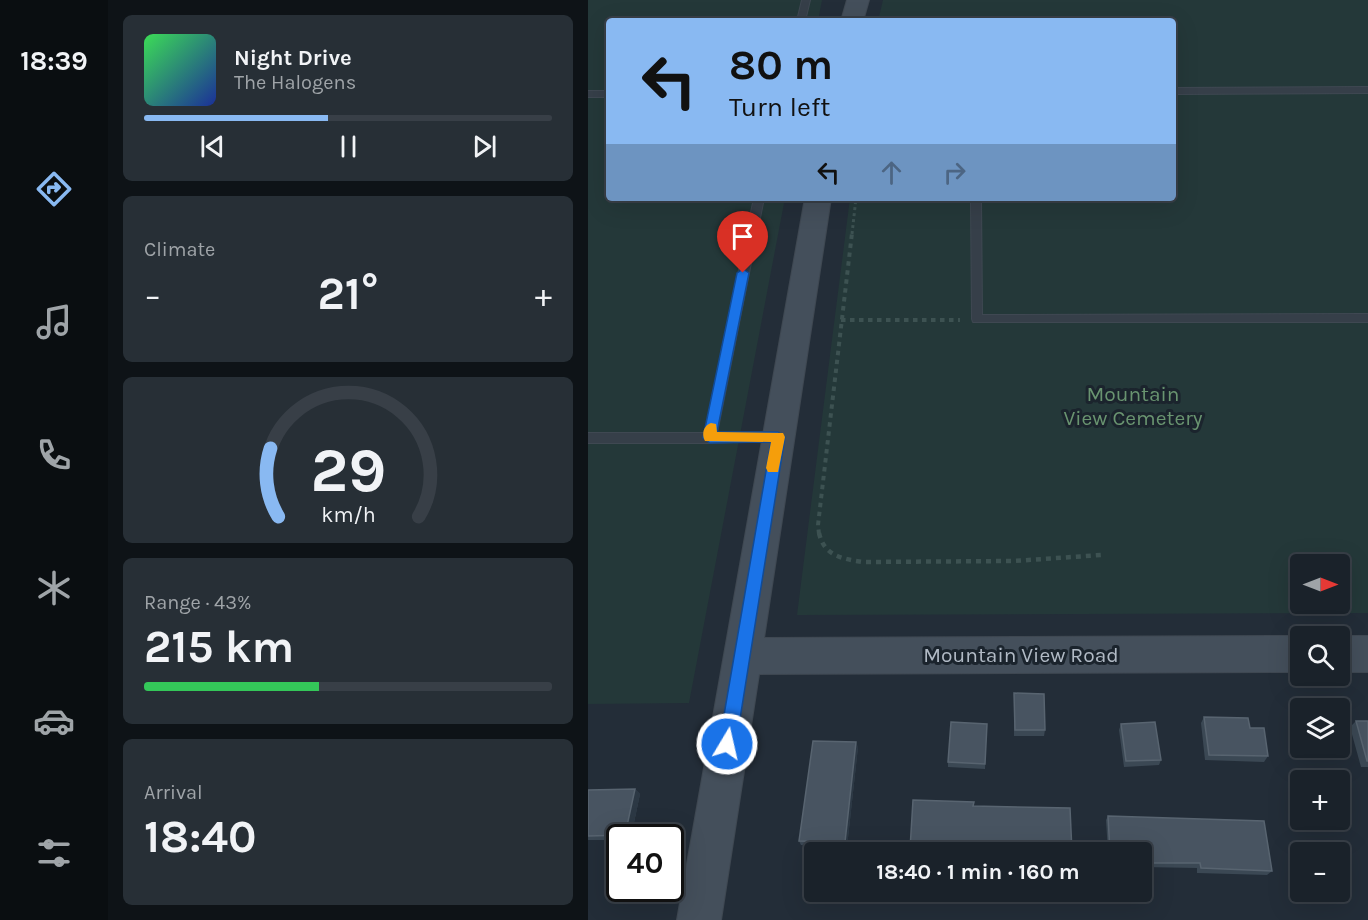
<!DOCTYPE html>
<html lang="en">
<head>
<meta charset="utf-8">
<style>
  :root { --surface:#1a222a; --page:#272f36; --text:#f1f3f6; --muted:#9fa4a8; --line:#383f47; --accent:#89b9f2 }
  body { margin:0; font-family:Karla,sans-serif; background:var(--page); color:var(--text); height:100vh; display:flex; flex-direction:column; font-size:22px; white-space:nowrap }
  * { box-sizing:border-box; margin:0 }
  p { font-size:20px; color:var(--muted) }
  .icon { flex:none; width:33px; height:33px; fill:none; stroke:currentColor; stroke-width:2; stroke-linecap:round; stroke-linejoin:round }
  .map { position:relative; flex:1; overflow:hidden }
  .drawer { display:flex; flex-direction:column; gap:15px; padding:15px; background:#0e1317; width:480px }
  .drawer>* { flex:none }
  .banner { position:absolute; left:18px; top:18px; width:570px; height:183px; border-radius:6px; box-shadow:0 6px 24px #0002,0 0 0 2px var(--line); background:#89b9f2; color:#111; overflow:hidden }
  .needle { width:39px; rotate:90deg }
  .controls { position:absolute; left:702px; top:554px; display:grid; gap:12px }
  .controls a { display:grid; place-items:center; width:60px; height:60px; border-radius:6px; background:var(--surface); box-shadow:0 6px 24px #0002,0 0 0 2px var(--line); font-size:30px }
  .speed { position:absolute; left:18px; top:824px; display:flex; gap:12px; font-size:30px; font-weight:700; text-align:center }
  .speed>* { display:grid; place-content:center; width:78px; height:78px; border-radius:50%; background:var(--surface); box-shadow:0 6px 24px #0002,0 0 0 2px var(--line); line-height:1 }
  .speed .limit { border:3px solid #111; border-radius:9px; background:#fff; color:#111 }
  .pin { position:absolute; display:grid; place-items:center; width:51px; height:51px; color:#fff; margin:-62px -26px; border-radius:50% 50% 50% 0; rotate:-45deg; box-shadow:0 0 6px #0007 }
  .pin .icon { rotate:45deg }
  .me { position:absolute; width:66px; margin:-33px; rotate:9deg; stroke-linejoin:round; filter:drop-shadow(0 0 4px #0008) }
  .turn { display:flex; align-items:center; gap:21px; height:126px; padding:0 24px; font-size:27px }
  .turn .icon { width:78px; height:78px; stroke-width:2.5 }
  .turn b { display:block; font-size:42px; line-height:51px }
  .lanes { display:flex; align-items:center; height:57px; padding:0 24px; background:#0003; justify-content:center; gap:30px; direction:ltr }
  .lanes .off { opacity:.35 }
  .big { font-size:45px; font-weight:700; line-height:1.1 }
  .drawer .card { flex:1; display:flex; flex-direction:column; justify-content:center; gap:9px; min-width:0; padding:0 21px; border-radius:9px; background:var(--page) }
  .drawer .dial { align-items:center; gap:0 }
  .dial svg { height:156px; overflow:visible; fill:none; stroke:var(--line); stroke-width:7; stroke-linecap:round; text-anchor:middle }
  .dial text { fill:var(--text); stroke:none }
  .song { display:flex; align-items:center; gap:18px }
  .cover { width:72px; height:72px; border-radius:9px; background:linear-gradient(135deg,hsl(130 70% 55%),hsl(230 70% 35%)) }
  .played { height:6px; border-radius:3px; background:linear-gradient(90deg,var(--accent) 45%,var(--line) 45%) }
  .keys { display:flex; justify-content:space-around; direction:ltr }
  .heat { display:flex; justify-content:space-between; align-items:center; font-size:33px; direction:ltr }
  .charge { height:9px; border-radius:4px; background:linear-gradient(90deg,#34c759 43%,var(--line) 0) }
  .trip { position:absolute; left:216px; top:842px; width:348px; height:60px; border-radius:6px; background:var(--surface); box-shadow:0 6px 24px #0002,0 0 0 2px var(--line); font-weight:700; line-height:60px; text-align:center }
  main { display:flex; flex:1; min-height:0 }
  .tabs { display:flex; flex-direction:column; width:108px; justify-content:space-around; align-items:center; background:#0a0e11; color:var(--muted) }
  .tabs .icon { width:42px; height:42px }
  .tabs .on { color:var(--accent) }
  .tabs b { font-size:27px; color:var(--text) }
  .map>svg:first-child { display:block }
</style>
</head>
<body>
<main>
<nav class="tabs">
<b>18:39</b>
<svg class="icon on" aria-label="directions" viewBox="0 0 24 24"><path d="M12 3l9 9-9 9-9-9zM9 14v-3h6M13 9l2 2-2 2"/></svg>
<svg class="icon" aria-label="music" viewBox="0 0 24 24"><path d="M9 18V5l10-2v13"/><circle cx="6" cy="18" r="3"/><circle cx="16" cy="16" r="3"/></svg>
<svg class="icon" aria-label="phone" viewBox="0 0 24 24"><path d="M5 4h4l2 5-3 2q2 4 5 5l2-3 5 2v4C11 20 4 13 5 4z"/></svg>
<svg class="icon" aria-label="climate" viewBox="0 0 24 24"><path d="M12 3v18M4 7l16 10M4 17L20 7"/></svg>
<svg class="icon" aria-label="car" viewBox="0 0 24 24"><path d="M5 17H2v-5l4-1 3-4h7l3 4 3 1v5h-3M9 17h6M6 11h13"/><circle cx="7" cy="17" r="2"/><circle cx="17" cy="17" r="2"/></svg>
<svg class="icon" aria-label="filters" viewBox="0 0 24 24"><path d="M4 7h16M4 17h16"/><circle cx="9" cy="7" r="2"/><circle cx="15" cy="17" r="2"/></svg>
</nav>
<section class="drawer">
<div class="card">
<div class="song"><i class="cover"></i><div><b>Night Drive</b><p>The Halogens</p></div></div>
<div class="played"></div>
<div class="keys"><svg class="icon" aria-label="previous" viewBox="0 0 24 24"><path d="M18 5L8 12l10 7zM5 5v14"/></svg><svg class="icon" aria-label="pause" viewBox="0 0 24 24"><path d="M8 5v14M16 5v14"/></svg><svg class="icon" aria-label="next" viewBox="0 0 24 24"><path d="M6 5l10 7-10 7zM19 5v14"/></svg></div>
</div>
<div class="card"><p>Climate</p>
<div class="heat"><a>−</a><b class="big">21°</b><a>+</a></div>
</div>
<div class="card dial"><svg viewBox="0 0 100 80">
<path d="M14 69A42 42 0 1 1 86 69"/>
<path d="M14 69A42 42 0 0 1 10 34" stroke="#89b9f2"/>
<text x="50" y="56" font-size="32" font-weight="700">29</text>
<text x="50" y="72" font-size="11">km/h</text>
</svg></div>
<div class="card"><p>Range · 43%</p><b class="big">215 km</b><div class="charge"></div></div>
<div class="card"><p>Arrival</p><b class="big">18:40</b></div>
</section>
<div class="map">
<svg width="780" height="920" viewBox="0 0 780 920">
  <rect width="100%" height="100%" fill="#232d38"/>
  <path fill="#243839" fill-rule="evenodd" d="M 0,0 L 234,0 L 230,21 L 21,21 L 21,198 L 197,198 L 101,703 L 0,704 Z
    M 295,0 L 780,0 L 780,613 L 209,615 L 262,198 L 585,198 L 585,21 L 290,21 ZM 712,564 L 752,564 L 752,603 L 712,603 Z"/>
  <g fill="none" stroke-linecap="round" stroke-linejoin="round">
    <g stroke="#3f4852" stroke-width="2">
      <path id="lane" d="M 214,0 L 222,0 L 217,21 L 209,21 Z
        M 780,87 L 780,93 L 585,94 L 585,88 Z
        M 0,91 L 21,91 L 21,97 L 0,97 Z
        M 166,198 L 176,198 L 129,433 L 189,432 L 193,434 L 195,437 L 193,440 L 122,443 L 0,443 L 0,433 L 117,433 Z
        M 383,198 L 393,198 L 394,315 L 780,314 L 780,322 L 385,322 L 384,319 Z"/>
    </g>
    <g stroke="#3f4852" stroke-width="2">
      <path id="secondary" d="M 259,0 L 281,0 L 275,21 L 253,21 Z
        M 217,198 L 243,198 L 176,638 L 712,636 L 712,672 L 171,674 L 133,920 L 89,920 Z
        M 752,636 L 780,636 L 780,672 L 752,672 Z"/>
    </g>
    <path stroke="#3d5252" stroke-width="3" stroke-dasharray="3 3" stroke-linecap="butt" d="M 264,234 L 268,198"/>
    <path stroke="#3d5252" stroke-width="4" stroke-dasharray="4.5 4.5" stroke-linecap="butt" d="M 253,320 L 372,320
      M 231,534 L 230,525 L 264,233"/>
    <path stroke="#3d5252" stroke-width="4.5" stroke-dasharray="5 5" stroke-linecap="butt" d="M 231,533 C 236,556 255,559 275,562 L 426,561 L 513,555"/>
    <use href="#lane" fill="#363f49" fill-rule="evenodd"/>
    <use href="#secondary" fill="#444f5b" fill-rule="evenodd"/>
  </g>
  <path fill="#3b4854" d="M 426,693 L 457,730 L 456,736 L 426,736 Z
    M 616,717 L 662,728 L 680,756 L 676,762 L 617,760 L 613,723 Z
    M 768,721 L 780,721 L 780,767 L 773,767 L 762,727 Z
    M 399,724 L 397,769 L 360,767 L 360,762 Z
    M 533,724 L 573,760 L 571,765 L 536,767 L 531,730 Z
    M 270,747 L 259,847 L 213,845 L 211,841 Z
    M 47,789 L 52,794 L 43,837 L 32,837 L 32,840 L 0,840 L 0,790 Z
    M 385,806 L 484,852 L 323,852 L 322,849 Z
    M 520,816 L 684,871 L 679,875 L 609,873 L 609,868 L 554,867 L 554,852 L 520,852 L 518,820 Z"/>
  <path fill="#2c3844" d="M 268,742 L 270,747 L 259,847 L 257,842 Z
    M 47,789 L 52,794 L 43,837 L 39,837 L 37,835 Z"/>
  <path fill="#485461" stroke="#586470" stroke-width="1.5" d="M 426,693 L 456,694 L 457,730 L 427,730 Z
    M 616,717 L 660,718 L 662,728 L 676,728 L 680,756 L 621,755 Z
    M 768,721 L 780,721 L 780,761 L 779,761 Z
    M 363,722 L 399,724 L 397,764 L 360,762 Z
    M 567,722 L 573,760 L 538,761 L 533,724 Z
    M 225,741 L 268,742 L 257,842 L 211,841 Z
    M 47,789 L 37,835 L 0,836 L 0,790 Z
    M 325,800 L 386,802 L 385,806 L 482,808 L 484,852 L 413,852 L 322,849 Z
    M 520,816 L 676,821 L 684,871 L 613,868 L 612,863 L 554,863 L 554,852 L 522,852 Z"/>
  <path fill="#1a73e8" stroke="#114b97" stroke-width="1.5" d="M 155,269 L 161,273 L 129,432 L 190,432 L 197,437 L 148,744 L 145,750 L 139,753 L 133,750 L 131,744 L 183,442 L 122,443 L 115,438 L 149,273 Z"/>
  <path fill="#f59e0b" d="M 123,423 L 128,424 L 129,432 L 195,433 L 197,437 L 190,472 L 180,472 L 178,468 L 183,442 L 117,441 C 113,434 116,425 123,423 Z"/>
  <g text-anchor="middle" stroke-width="6" stroke-linejoin="round" paint-order="stroke">
    <g font-size="21" fill="#699470" stroke="#1b242d">
      <text x="545" y="401">Mountain<tspan x="545" dy="24">View Cemetery</tspan></text>
    </g>
    <g font-size="21" fill="#b1bac5" stroke="#1b242d">
      <text x="433" y="662">Mountain View Road</text>
    </g>
  </g>
</svg>
<div class="controls">
<a><svg class="needle" viewBox="-14 -14 28 28"><path d="M0-13l5 13h-10z" fill="#e53935"/><path d="M0 13l5-13h-10z" fill="#9fa4a8"/></svg></a>
<a><svg class="icon" aria-label="search" viewBox="0 0 24 24"><circle cx="10" cy="10" r="6"/><path d="M15 15l6 6"/></svg></a>
<a><svg class="icon" aria-label="layers" viewBox="0 0 24 24"><path d="M12 4l9 5-9 5-9-5zM3 14l9 5 9-5"/></svg></a>
<a>+</a>
<a>−</a>
</div>
<div class="speed"><div class="limit">40</div></div>
<div class="pin" style="left:155px;top:273px;background:#d93025"><svg class="icon" aria-label="arrive" viewBox="0 0 24 24"><path d="M6 21V4h12l-3 4 3 4H6"/></svg></div>
<svg class="me" style="left:139px;top:744px" viewBox="-20 -20 40 40"><circle r="17" fill="#1a73e8" stroke="#fff" stroke-width="3"/><path d="M0-11L8 9 0 5-8 9z" fill="#fff"/></svg>
<div class="trip">18:40 · 1 min · 160 m</div>
<div class="banner">
<div class="turn"><svg class="icon" aria-label="left" viewBox="0 0 24 24"><path d="M17 20v-9H6M10 6l-5 5 5 5"/></svg><div><b>80 m</b>Turn left</div></div>
<div class="lanes"><svg class="icon" aria-label="left" viewBox="0 0 24 24"><path d="M17 20v-9H6M10 6l-5 5 5 5"/></svg><svg class="icon off" aria-label="ahead" viewBox="0 0 24 24"><path d="M12 20V5M6 11l6-6 6 6"/></svg><svg class="icon off" aria-label="right" viewBox="0 0 24 24"><path d="M7 20v-9h11M14 6l5 5-5 5"/></svg></div>
</div>
</div>
</main>
</body>
</html>
